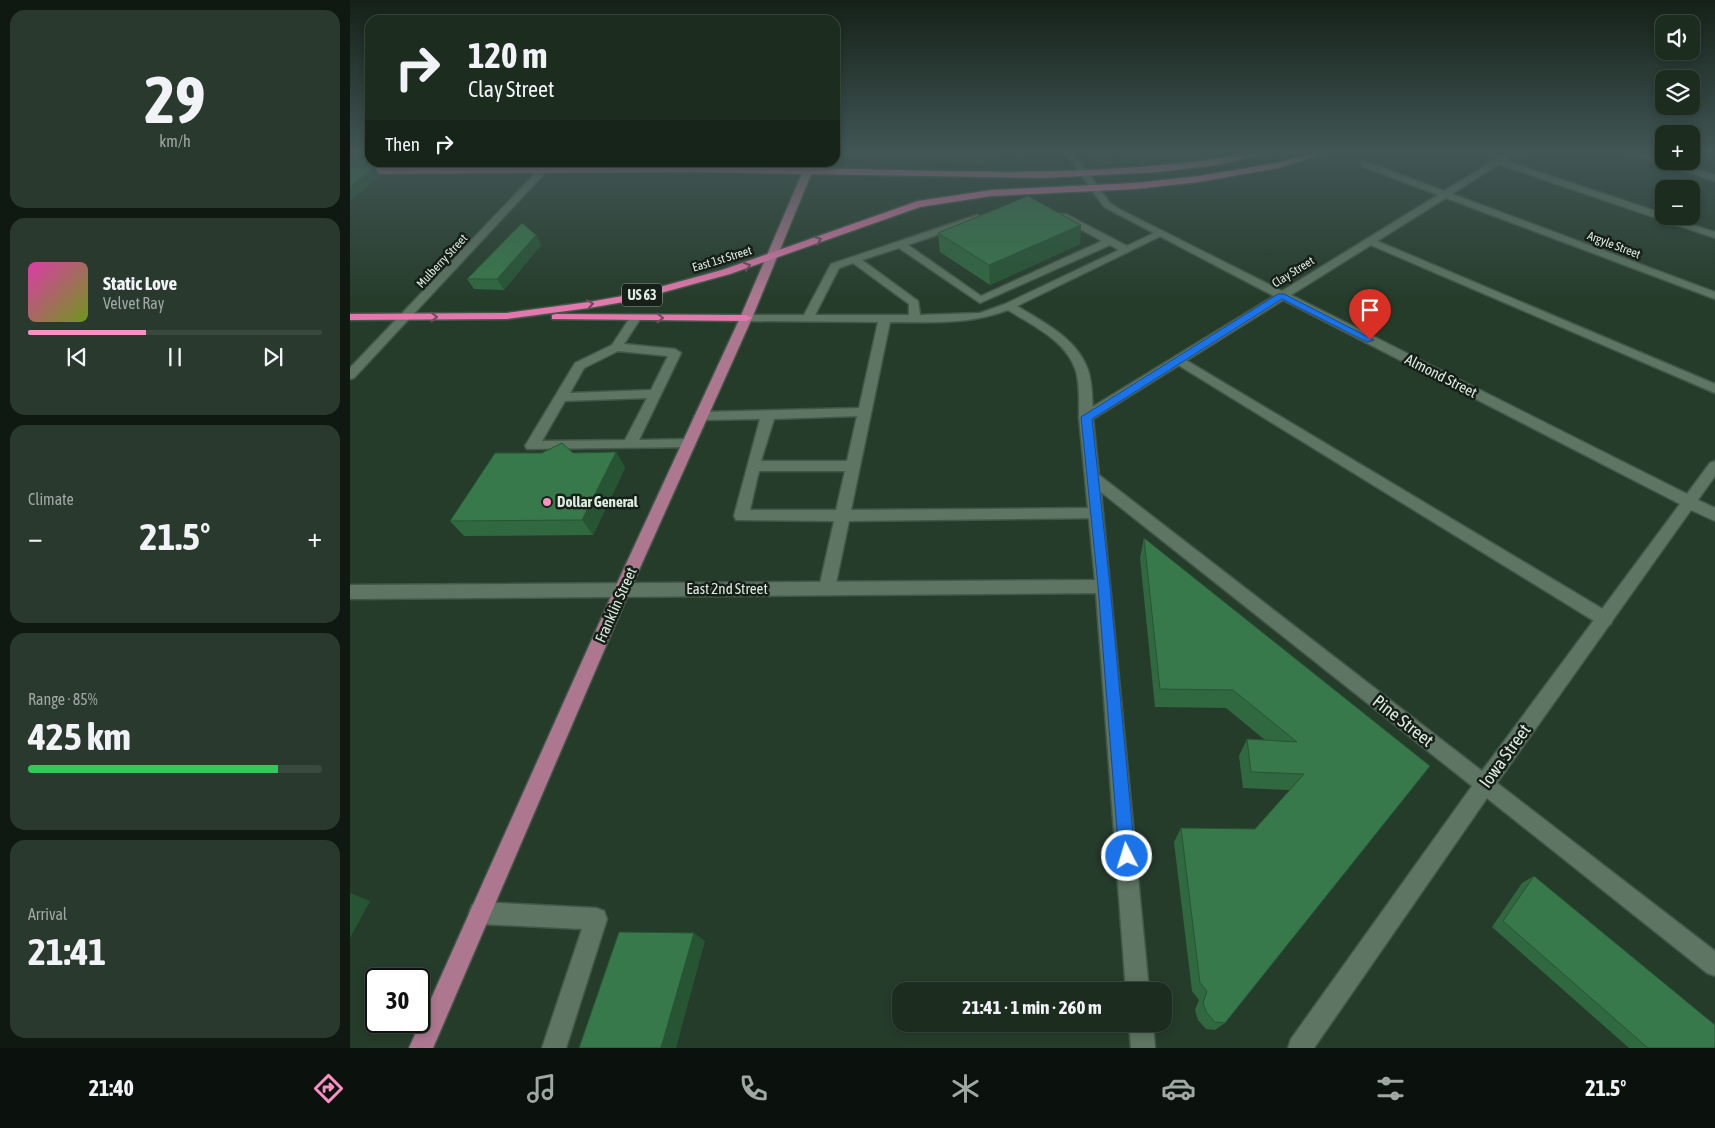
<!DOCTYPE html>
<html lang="en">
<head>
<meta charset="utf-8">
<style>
  :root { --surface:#1c2d20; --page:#29392d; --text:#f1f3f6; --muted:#a0a8a5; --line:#3a493e; --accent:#fb8fc4 }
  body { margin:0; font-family:"Asap Condensed",sans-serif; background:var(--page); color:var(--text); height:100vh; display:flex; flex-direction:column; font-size:19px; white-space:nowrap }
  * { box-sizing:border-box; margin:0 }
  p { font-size:16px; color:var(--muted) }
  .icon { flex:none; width:28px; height:28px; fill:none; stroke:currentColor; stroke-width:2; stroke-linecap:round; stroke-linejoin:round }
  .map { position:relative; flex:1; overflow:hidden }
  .drawer { display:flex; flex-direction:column; gap:10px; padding:10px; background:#0f1912; width:350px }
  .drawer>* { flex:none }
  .hud { position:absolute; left:15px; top:15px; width:475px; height:152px; border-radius:15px; box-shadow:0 2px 8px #0003,0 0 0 1px var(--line); background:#1c2d20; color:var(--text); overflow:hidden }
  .fabs { position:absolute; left:1305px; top:15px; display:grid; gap:10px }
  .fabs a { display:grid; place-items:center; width:45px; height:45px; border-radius:10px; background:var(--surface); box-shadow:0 2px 8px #0003,0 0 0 1px var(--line); font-size:25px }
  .speed { position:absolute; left:15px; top:968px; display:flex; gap:10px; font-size:25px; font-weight:700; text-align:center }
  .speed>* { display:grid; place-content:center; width:65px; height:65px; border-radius:50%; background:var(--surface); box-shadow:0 2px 8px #0003,0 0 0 1px var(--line); line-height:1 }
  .speed .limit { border:2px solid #111; border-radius:8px; background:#fff; color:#111 }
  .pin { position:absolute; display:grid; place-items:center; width:42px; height:42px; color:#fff; margin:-51px -21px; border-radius:50% 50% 50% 0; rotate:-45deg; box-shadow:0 0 5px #0007 }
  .pin .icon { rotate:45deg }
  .me { position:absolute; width:55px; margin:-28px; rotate:355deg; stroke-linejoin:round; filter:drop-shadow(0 0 4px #0008) }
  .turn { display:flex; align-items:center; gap:18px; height:105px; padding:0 20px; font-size:22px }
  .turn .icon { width:65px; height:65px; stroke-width:2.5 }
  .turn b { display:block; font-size:35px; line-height:42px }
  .then { display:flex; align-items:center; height:48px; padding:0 20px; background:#0003; gap:10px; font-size:19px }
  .big { font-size:38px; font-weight:700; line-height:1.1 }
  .drawer .tile { flex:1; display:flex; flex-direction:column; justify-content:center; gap:8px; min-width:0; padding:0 18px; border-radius:15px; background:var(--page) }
  .drawer .dial { align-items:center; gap:0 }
  .dial b { font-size:65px; line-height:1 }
  .song { display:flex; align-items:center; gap:15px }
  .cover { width:60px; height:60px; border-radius:8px; background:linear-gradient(135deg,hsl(320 70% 55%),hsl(80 70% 35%)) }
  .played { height:5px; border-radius:2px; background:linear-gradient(90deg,var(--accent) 40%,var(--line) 40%) }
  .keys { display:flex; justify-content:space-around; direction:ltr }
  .heat { display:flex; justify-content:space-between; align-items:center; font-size:28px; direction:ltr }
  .charge { height:8px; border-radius:4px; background:linear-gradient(90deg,#34c759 85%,var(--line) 0) }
  .trip { position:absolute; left:542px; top:982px; width:280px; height:50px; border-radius:15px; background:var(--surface); box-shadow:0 2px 8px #0003,0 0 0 1px var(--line); font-weight:700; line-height:50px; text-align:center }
  .tab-bar { display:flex; height:80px; justify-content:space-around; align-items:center; background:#0b120d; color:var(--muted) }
  .tab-bar .icon { width:35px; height:35px }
  .tab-bar .selected { color:var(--accent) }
  .tab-bar b { font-size:22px; color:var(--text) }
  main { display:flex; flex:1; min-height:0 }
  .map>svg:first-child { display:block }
</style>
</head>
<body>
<main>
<section class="drawer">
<div class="tile dial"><b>29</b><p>km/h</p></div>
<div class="tile">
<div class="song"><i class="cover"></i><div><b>Static Love</b><p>Velvet Ray</p></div></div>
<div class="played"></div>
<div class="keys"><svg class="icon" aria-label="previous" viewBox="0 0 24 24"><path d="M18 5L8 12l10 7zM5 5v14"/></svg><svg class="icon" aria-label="pause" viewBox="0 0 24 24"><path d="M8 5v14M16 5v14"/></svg><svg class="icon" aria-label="next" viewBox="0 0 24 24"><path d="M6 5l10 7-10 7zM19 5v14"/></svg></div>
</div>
<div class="tile"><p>Climate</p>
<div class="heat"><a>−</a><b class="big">21.5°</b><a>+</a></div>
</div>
<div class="tile"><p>Range · 85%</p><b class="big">425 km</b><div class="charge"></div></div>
<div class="tile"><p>Arrival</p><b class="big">21:41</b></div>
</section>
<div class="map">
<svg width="1365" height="1048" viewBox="0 0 1365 1048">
  <rect width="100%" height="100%" fill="#263c2b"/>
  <path fill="#255132" d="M 492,151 L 514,151 L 513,155 L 531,155 L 533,152 L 544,151 L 541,160 L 507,159 Z
    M 549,151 L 668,151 L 632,165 L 546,161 Z
    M 735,151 L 742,151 L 766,162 L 776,157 L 786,161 L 793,157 L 780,151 L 873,151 L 795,162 L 746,164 Z
    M 891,151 L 901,151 L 831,163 L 764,169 L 763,167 L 813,163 Z"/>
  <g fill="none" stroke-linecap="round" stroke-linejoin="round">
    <g stroke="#435748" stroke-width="3">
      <path id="lane" d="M 1148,158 L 1314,214 L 1314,216 L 1365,232 L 1365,238 L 1145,163 L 1145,159 Z
        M 710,214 L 716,214 L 777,246 L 806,232 L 815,234 L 667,306 C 694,323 727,338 738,370 C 743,385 742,402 743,417 L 741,420 L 736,421 L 729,417 C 729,402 730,385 726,371 C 716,340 683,326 658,310 C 618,325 582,322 540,322 L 501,510 L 746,508 L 751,510 L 753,514 L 751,518 L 499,521 L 485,588 L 483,593 L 477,595 L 471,593 L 469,588 L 484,521 L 386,520 L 384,516 L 410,419 L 351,420 L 344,416 L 351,412 L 509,408 L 528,322 L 396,321 L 390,318 L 396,315 L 454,315 L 481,264 L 627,215 L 630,216 L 630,220 L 558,245 L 631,296 L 752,241 L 710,218 ZM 760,245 L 769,250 L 655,304 L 630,313 L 570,315 L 568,301 L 512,260 L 549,248 L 630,303 ZM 503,263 L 559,304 L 559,315 L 465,315 L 489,268 ZM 507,416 L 497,461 L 411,461 L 424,419 ZM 409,471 L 495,471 L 486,510 L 400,510 Z
        M 1020,238 L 1365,384 L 1365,393 L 1016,243 L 1015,241 Z
        M 285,315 L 291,318 L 274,344 L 325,349 L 331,353 L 289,440 L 338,439 L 343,441 L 345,444 L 343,447 L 177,449 L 175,446 L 225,363 L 262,345 L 281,316 ZM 268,351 L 318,356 L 301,390 L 220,393 L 234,368 ZM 297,398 L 275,440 L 192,441 L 215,401 Z
        M 829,356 L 1261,614 L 1263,619 L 1261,624 L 1255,626 L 1249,624 L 825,363 L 823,360 L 825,357 Z
        M 130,902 L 246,908 L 254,911 L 257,919 L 216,1048 L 192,1048 L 232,929 L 130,924 L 122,921 L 119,913 L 122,905 Z"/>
    </g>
    <g stroke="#435748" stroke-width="3">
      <path id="street" d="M 714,151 L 722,151 L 760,203 L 769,209 L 932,291 L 1088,195 L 1011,166 L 1011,162 L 1017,162 L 1094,191 L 1159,151 L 1169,151 L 1102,194 L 1365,292 L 1365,299 L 1096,198 L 941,295 L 1337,494 L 1360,463 L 1365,461 L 1365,476 L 1348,500 L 1365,508 L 1365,521 L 1341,510 L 1147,783 L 1365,951 L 1365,976 L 1357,973 L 1137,798 L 964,1048 L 938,1048 L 941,1039 L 1122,786 L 751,492 L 799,991 L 776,991 L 746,593 L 0,599 L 0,585 L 745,580 L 729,417 L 731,414 L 924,296 L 754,207 ZM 933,300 L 1330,504 L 1132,771 L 749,475 L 743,419 Z
        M 1272,151 L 1285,151 L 1365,175 L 1365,181 Z
        M 196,162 L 205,162 L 4,378 L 0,379 L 0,368 Z
        M 779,1024 L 803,1024 L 805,1048 L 781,1048 Z"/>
    </g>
    <g stroke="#435748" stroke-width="3">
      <path id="primary" d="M 457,162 L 466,162 L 402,318 L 280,590 L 83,1048 L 59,1048 L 264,590 L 390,318 Z"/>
    </g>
    <g stroke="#435748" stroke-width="3">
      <path id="highway" d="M 911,151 L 927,151 L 866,165 L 808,172 L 692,178 L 345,172 L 0,174 L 0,168 C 153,168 306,166 458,168 C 610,171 761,180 911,151 Z
        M 970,151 L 983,151 L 928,168 L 849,182 L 785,189 L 641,196 L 570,207 L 380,274 L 285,300 L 239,308 L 157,319 L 0,320 L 0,314 L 157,313 L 239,302 L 284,294 L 372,270 L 568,201 L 641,190 L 785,183 L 849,176 L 927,163 Z
        M 206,314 L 396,315 L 402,318 L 396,321 L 202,319 L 202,315 Z"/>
    </g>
    <use href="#lane" fill="#5d7562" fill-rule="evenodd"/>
    <use href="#street" fill="#5d7562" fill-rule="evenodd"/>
    <use href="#primary" fill="#ad778f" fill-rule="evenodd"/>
    <use href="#highway" fill="#e278ad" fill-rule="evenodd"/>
  </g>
  <path fill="#306840" d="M 0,151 L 20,151 L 20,162 L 45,162 L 41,166 L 0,167 Z
    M 588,233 L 730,244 L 640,285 L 590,252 Z
    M 186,235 L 191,245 L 154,290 L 124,289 L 117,279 Z
    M 266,452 L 275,468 L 243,535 L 114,536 L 100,521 L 223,453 Z
    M 794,538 L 1080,766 L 875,1023 L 865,1030 L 856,1029 L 848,1020 L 845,1010 L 849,1000 L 842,991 L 824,842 L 831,828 L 905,829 L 940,790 L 893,788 L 889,756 L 897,739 L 915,740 L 876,708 L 805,707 L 790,558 Z
    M 1184,876 L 1365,1048 L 1279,1048 L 1142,927 L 1172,883 Z"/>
  <path fill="#275534" d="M 39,162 L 45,162 L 41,166 Z
    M 24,167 L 30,176 L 2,200 L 0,198 L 0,187 Z
    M 731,225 L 730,244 L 640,285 L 639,265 Z
    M 186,235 L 191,245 L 154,290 L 147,279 Z
    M 266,452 L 275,468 L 243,535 L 232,520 Z
    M 0,893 L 20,901 L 0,938 Z
    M 344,933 L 355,941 L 326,1048 L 311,1048 Z"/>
  <path fill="#38794b" stroke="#275534" d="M 0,151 L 20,151 L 20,157 L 0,158 Z
    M 0,167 L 24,167 L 0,187 Z
    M 678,196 L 731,225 L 639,265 L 588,233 Z
    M 172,223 L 186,235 L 147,279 L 117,279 Z
    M 212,443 L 223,453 L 266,452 L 232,520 L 100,521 L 145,453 L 192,453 Z
    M 794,538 L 1080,766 L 875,1023 L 865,1022 L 857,1013 L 853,1003 L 857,991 L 850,983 L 831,828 L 905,829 L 954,774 L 901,772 L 897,739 L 947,742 L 883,690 L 810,689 Z
    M 1184,876 L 1365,1025 L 1365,1048 L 1298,1048 L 1153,921 Z
    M 269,932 L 344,933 L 311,1048 L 229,1048 Z"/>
  <defs><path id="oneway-chevron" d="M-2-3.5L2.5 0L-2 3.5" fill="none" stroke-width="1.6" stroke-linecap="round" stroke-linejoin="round" transform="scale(1.25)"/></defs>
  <g stroke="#72485b">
    <use href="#oneway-chevron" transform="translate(468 240) rotate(-21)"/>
    <use href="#oneway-chevron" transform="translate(397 266) rotate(-18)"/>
    <use href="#oneway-chevron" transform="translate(240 304) rotate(-9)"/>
    <use href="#oneway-chevron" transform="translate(84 317)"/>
    <use href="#oneway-chevron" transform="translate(310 318)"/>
  </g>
  <linearGradient id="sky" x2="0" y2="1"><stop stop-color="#152118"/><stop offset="0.51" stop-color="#415655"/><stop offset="1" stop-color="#415655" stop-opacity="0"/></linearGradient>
  <rect width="1365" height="298" fill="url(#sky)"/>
  <path fill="#1a73e8" stroke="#114b97" d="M 928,294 L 934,294 L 1024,340 L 1017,342 L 932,299 L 742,419 L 760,586 L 785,856 L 782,862 L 777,864 L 771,862 L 769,856 L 748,586 L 731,417 Z"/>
  <circle fill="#fb8fc4" stroke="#162018" stroke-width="2" cx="197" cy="502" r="5"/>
  <g text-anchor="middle" stroke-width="5" stroke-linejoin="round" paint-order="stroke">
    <g font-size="12" fill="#ddebe0" stroke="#162018">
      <text transform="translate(1264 245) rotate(21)" y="4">Argyle Street</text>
      <text transform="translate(372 259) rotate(-17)" y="4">East 1st Street</text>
      <text transform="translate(92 261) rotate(-47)" y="4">Mulberry Street</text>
      <text transform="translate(943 272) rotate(-32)" y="4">Clay Street</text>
    </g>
    <rect fill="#162018" stroke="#a1aea4" stroke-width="1" x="272" y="283.5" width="40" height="23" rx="4"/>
    <g font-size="14" font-weight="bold" fill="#ddebe0">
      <text x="292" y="300">US 63</text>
    </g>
    <g font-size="15" fill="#ddebe0" stroke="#162018">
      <text transform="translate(1091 376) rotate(27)" y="5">Almond Street</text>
      <text x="377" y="594">East 2nd Street</text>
      <text transform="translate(266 605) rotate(-66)" y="5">Franklin Street</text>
    </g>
    <g font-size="15" font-weight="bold" fill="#ddebe0" stroke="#162018" text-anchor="start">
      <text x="207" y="507">Dollar General</text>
    </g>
    <g font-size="18" fill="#ddebe0" stroke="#162018">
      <text transform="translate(1053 721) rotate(38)" y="6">Pine Street</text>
      <text transform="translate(1155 756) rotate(-54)" y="6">Iowa Street</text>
    </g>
  </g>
</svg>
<div class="fabs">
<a><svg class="icon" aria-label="sound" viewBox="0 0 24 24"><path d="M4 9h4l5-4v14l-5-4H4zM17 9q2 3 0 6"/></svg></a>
<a><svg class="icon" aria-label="layers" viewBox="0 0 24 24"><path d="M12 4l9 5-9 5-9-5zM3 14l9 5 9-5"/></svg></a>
<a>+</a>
<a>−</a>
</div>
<div class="speed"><div class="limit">30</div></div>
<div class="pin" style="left:1020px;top:340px;background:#d93025"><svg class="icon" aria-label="arrive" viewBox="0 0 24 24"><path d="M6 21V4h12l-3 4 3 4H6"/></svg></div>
<svg class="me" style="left:777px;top:856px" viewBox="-20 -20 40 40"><circle r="17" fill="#1a73e8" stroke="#fff" stroke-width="3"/><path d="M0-11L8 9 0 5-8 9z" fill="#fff"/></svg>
<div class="trip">21:41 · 1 min · 260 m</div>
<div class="hud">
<div class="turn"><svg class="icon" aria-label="right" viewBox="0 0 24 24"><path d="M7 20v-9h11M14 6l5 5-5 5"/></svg><div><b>120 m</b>Clay Street</div></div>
<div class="then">Then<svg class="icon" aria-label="right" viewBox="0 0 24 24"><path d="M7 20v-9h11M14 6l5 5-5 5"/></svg></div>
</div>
</div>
</main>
<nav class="tab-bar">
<b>21:40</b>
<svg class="icon selected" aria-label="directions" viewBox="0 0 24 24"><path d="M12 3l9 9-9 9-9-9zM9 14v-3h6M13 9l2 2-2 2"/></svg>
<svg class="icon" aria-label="music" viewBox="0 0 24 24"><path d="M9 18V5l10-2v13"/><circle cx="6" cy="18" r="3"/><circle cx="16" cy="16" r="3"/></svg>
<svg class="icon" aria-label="phone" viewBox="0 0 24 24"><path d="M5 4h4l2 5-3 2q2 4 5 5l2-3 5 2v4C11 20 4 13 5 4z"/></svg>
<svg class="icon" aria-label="climate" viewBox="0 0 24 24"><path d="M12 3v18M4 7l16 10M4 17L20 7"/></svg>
<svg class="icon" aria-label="car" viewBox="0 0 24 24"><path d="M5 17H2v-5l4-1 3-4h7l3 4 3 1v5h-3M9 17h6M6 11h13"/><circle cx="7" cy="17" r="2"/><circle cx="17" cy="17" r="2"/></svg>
<svg class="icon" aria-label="filters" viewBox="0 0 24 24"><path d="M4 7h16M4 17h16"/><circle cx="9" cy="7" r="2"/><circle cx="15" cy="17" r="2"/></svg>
<b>21.5°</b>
</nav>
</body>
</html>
